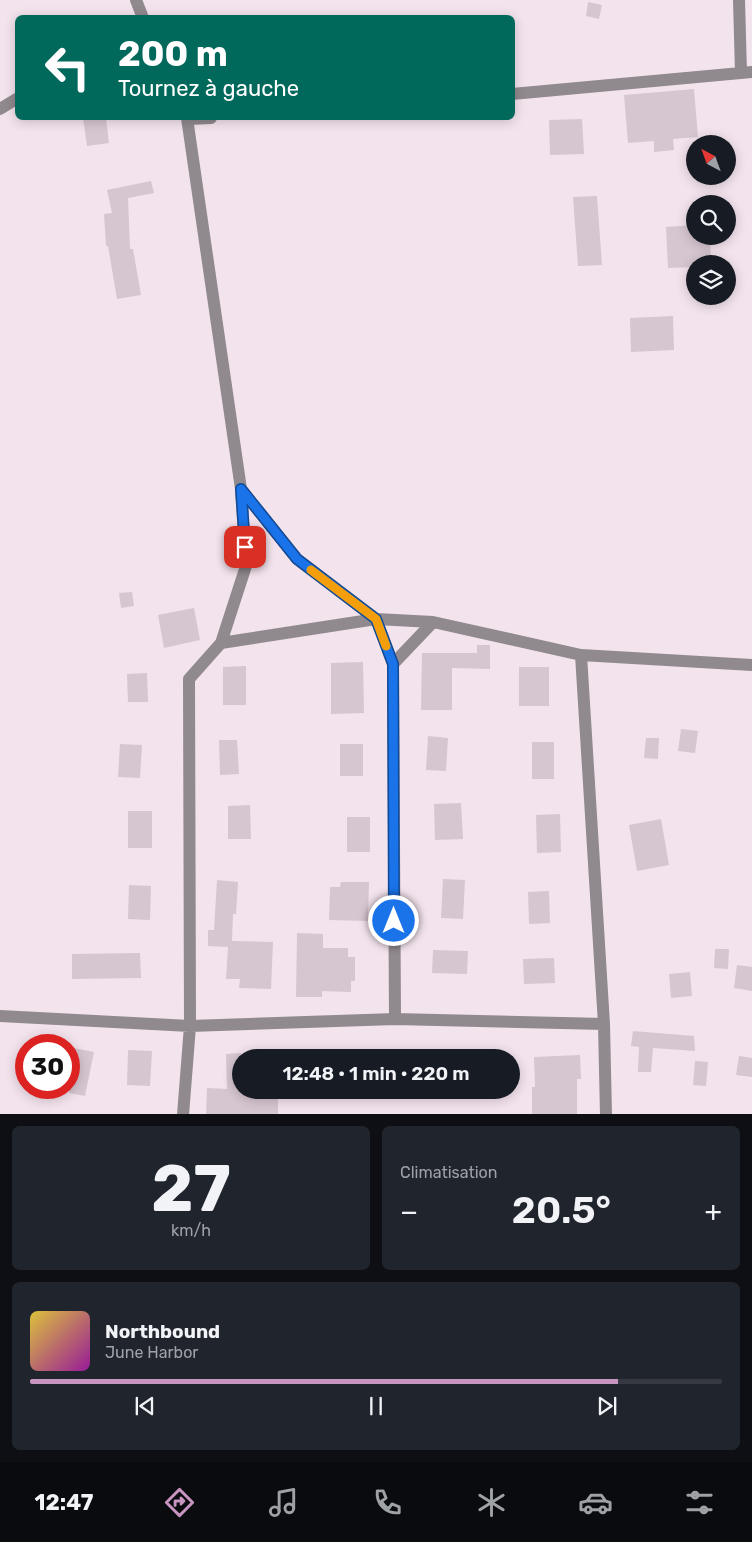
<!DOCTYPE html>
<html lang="fr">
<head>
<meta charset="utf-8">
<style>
  :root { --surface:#171b24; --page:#20242c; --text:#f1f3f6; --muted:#9ea1a6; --line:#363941; --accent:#c894c0 }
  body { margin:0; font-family:Rubik,sans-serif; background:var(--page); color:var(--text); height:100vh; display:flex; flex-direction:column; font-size:19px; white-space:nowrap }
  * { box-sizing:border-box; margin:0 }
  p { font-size:16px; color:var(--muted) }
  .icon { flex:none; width:28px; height:28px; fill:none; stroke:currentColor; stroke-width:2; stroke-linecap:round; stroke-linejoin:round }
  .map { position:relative; height:1114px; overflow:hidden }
  .side { display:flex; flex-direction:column; gap:12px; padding:12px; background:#0d0f14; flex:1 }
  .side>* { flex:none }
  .banner { position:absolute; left:15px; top:15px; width:500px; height:105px; border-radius:8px; box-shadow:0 2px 12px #0003; background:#00695c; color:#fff; overflow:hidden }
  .needle { width:32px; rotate:319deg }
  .buttons { position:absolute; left:686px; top:135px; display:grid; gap:10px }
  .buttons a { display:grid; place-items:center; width:50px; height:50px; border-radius:50%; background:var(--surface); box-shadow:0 2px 12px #0003; font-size:25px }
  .speed { position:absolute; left:15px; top:1034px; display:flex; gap:10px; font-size:25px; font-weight:700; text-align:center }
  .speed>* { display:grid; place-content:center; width:65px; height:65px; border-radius:50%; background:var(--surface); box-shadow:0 2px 12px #0003; line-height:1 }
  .speed .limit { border:8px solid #d22; background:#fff; color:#111 }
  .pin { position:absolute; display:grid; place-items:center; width:42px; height:42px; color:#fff; margin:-21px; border-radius:10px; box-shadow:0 2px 8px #0006 }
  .me { position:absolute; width:55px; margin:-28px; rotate:0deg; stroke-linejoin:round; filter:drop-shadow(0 0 4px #0008) }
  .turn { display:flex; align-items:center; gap:18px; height:105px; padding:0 20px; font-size:22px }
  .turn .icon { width:65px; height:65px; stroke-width:2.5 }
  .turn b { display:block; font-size:35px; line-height:42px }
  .big { font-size:38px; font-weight:600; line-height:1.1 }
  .side .card { flex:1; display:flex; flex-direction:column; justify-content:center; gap:8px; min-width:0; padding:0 18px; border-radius:8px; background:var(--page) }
  .side .dial { align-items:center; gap:0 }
  .dial b { font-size:65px; line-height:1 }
  .song { display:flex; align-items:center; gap:15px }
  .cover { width:60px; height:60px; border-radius:8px; background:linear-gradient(135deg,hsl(50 70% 55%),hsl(300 70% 35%)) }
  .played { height:5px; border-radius:2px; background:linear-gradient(90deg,var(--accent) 85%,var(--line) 85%) }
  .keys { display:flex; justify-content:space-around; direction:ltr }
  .heat { display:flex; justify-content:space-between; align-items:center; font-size:28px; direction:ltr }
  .side .tiles { flex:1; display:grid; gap:12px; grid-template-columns:1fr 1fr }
  .card:last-child { grid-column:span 2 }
  .trip { position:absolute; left:232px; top:1049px; width:288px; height:50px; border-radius:25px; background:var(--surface); box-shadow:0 2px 12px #0003; font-weight:600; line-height:50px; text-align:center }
  .tabs { display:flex; height:80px; justify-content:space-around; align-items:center; background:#090b0e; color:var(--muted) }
  .tabs .icon { width:35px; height:35px }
  .tabs .active { color:var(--accent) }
  .tabs b { font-size:22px; color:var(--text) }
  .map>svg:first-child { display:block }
</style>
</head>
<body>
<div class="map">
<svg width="752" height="1115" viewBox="0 0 752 1115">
  <rect width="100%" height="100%" fill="#f3e3ed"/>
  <path fill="#d6c6d0" d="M 588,2 L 602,5 L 599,19 L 586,16 Z
    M 694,89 L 698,137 L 673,139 L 674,150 L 654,152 L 654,141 L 628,143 L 624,95 Z
    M 83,118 L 106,118 L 109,143 L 87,146 Z
    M 582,119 L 584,154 L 550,155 L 549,120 Z
    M 151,181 L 154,193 L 128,198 L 130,249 L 133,249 L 141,295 L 117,299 L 108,246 L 106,246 L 104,214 L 112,213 L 107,190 Z
    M 597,196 L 602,265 L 578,266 L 573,197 Z
    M 695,225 L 695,236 L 710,236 L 711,264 L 695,264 L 695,267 L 668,268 L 666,227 Z
    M 673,316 L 674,350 L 631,352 L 630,318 Z
    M 132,592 L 134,606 L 121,608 L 119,593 Z
    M 194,608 L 200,640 L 164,648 L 158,615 Z
    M 477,645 L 490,645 L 490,669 L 452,668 L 452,710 L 421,710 L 422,653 L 477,653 Z
    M 363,662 L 364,713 L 331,714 L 331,663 Z
    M 246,666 L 246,705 L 223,705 L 223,667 Z
    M 519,667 L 549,667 L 549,706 L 519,706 Z
    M 147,673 L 148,702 L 128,702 L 127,674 Z
    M 681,729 L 698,731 L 695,753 L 678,751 Z
    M 428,736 L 448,738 L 446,771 L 426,770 Z
    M 646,738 L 659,738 L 658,759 L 644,758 Z
    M 219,740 L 237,740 L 239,774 L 220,775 Z
    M 532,742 L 554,742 L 554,779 L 532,779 Z
    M 120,744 L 142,745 L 140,778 L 118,777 Z
    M 340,744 L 363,744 L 363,776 L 340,776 Z
    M 461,803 L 463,839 L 435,840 L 434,804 Z
    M 250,805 L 251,839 L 228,839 L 228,806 Z
    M 128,811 L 152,811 L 152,848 L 128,848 Z
    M 560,814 L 561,852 L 537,853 L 536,815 Z
    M 347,817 L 370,817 L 370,852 L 347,852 Z
    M 661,819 L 669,865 L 637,871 L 629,825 Z
    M 443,879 L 465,880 L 463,919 L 441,918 Z
    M 217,880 L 238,882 L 236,914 L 233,914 L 232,941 L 273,942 L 271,989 L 239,988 L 240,979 L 226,979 L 228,947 L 208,946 L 208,930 L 214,930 Z
    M 341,882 L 369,882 L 368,921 L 329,920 L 330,887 L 340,887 Z
    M 129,885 L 151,886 L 150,920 L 128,919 Z
    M 549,891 L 550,923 L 529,924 L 528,892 Z
    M 297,933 L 323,934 L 323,948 L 348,948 L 348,957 L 355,957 L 355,981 L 351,981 L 351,992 L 322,991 L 322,997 L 296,997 Z
    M 715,949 L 729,949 L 728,969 L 714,968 Z
    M 433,950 L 468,951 L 467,974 L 432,973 Z
    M 140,953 L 141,978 L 72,979 L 72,954 Z
    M 554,958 L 555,983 L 524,984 L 523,959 Z
    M 737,965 L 752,967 L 752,991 L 734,988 Z
    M 690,972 L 692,996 L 671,998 L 669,974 Z
    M 633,1031 L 694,1036 L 695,1051 L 653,1048 L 651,1072 L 638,1072 L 639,1047 L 631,1046 Z
    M 69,1047 L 94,1052 L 85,1096 L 69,1093 Z
    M 128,1050 L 152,1051 L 150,1086 L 127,1085 Z
    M 241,1053 L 241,1091 L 278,1091 L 278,1115 L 206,1115 L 207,1088 L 227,1089 L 226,1054 Z
    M 580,1055 L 581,1079 L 577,1079 L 577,1115 L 532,1115 L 532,1087 L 535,1087 L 534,1057 Z
    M 739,1056 L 752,1058 L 752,1077 L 736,1075 Z
    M 695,1061 L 708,1062 L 706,1086 L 693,1085 Z"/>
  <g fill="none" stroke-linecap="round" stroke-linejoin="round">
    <path stroke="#90898e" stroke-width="12" d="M 136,0 L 143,18
      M 739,0 L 741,73
      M 512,94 L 752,72
      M 0,109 L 18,98
      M 187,118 L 241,489 L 297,559 L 376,619 L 433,622 L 581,655 L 752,665
      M 188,119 L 211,118
      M 221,643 L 376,619 L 393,664 L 395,1019
      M 581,655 L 604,1024 L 606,1115
      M 393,664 L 433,622
      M 0,1016 L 190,1026 L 395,1019 L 604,1024
      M 183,1115 L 190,1026 L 189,679 L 221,643 L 246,566 L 241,489"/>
  </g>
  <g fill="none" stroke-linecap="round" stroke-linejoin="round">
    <g stroke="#114b97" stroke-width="12">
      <path id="route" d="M 245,547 L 241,489 L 297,559 L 376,619 L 393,664 L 394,921"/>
    </g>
    <use href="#route" stroke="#1a73e8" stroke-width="9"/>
    <path stroke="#f59e0b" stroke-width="9" d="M 311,570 L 376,619 L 386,646"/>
  </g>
</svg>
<div class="buttons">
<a><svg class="needle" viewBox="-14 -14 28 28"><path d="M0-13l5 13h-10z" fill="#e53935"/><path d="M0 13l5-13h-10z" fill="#9ea1a6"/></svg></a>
<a><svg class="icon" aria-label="search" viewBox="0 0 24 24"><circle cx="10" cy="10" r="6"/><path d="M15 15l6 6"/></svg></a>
<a><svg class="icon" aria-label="layers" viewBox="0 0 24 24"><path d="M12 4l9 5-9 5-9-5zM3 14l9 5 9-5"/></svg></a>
</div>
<div class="speed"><div class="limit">30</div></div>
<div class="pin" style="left:245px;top:547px;background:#d93025"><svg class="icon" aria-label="arrive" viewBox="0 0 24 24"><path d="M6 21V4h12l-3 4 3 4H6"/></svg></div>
<svg class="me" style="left:394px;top:921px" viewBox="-20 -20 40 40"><circle r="17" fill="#1a73e8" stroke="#fff" stroke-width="3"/><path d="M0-11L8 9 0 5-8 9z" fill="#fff"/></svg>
<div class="trip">12:48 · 1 min · 220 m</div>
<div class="banner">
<div class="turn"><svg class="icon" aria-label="left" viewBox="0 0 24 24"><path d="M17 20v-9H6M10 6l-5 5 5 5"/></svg><div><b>200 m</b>Tournez à gauche</div></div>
</div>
</div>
<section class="side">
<div class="tiles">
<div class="card dial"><b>27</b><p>km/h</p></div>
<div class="card"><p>Climatisation</p>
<div class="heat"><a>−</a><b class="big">20.5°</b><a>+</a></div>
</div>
<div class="card">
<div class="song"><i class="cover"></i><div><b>Northbound</b><p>June Harbor</p></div></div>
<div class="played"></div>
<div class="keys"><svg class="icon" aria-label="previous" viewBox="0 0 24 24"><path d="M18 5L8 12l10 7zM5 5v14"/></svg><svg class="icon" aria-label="pause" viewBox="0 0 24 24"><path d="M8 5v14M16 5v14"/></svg><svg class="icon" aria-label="next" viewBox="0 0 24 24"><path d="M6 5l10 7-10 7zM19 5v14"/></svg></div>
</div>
</div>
</section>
<nav class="tabs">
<b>12:47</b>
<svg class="icon active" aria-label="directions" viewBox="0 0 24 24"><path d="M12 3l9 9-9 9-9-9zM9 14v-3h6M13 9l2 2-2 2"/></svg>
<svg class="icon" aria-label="music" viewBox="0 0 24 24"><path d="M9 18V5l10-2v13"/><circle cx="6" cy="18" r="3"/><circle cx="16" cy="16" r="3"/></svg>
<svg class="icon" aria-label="phone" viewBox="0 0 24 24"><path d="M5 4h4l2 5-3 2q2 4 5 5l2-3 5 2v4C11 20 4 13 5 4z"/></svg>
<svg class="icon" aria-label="climate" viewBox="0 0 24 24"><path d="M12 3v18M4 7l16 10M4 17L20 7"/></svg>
<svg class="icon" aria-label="car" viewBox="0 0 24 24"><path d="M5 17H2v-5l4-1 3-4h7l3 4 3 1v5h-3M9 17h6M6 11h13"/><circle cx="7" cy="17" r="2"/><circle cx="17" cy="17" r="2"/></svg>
<svg class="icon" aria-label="filters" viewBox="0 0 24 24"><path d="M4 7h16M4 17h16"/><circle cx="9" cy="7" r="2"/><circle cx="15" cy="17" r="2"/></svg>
</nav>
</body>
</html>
